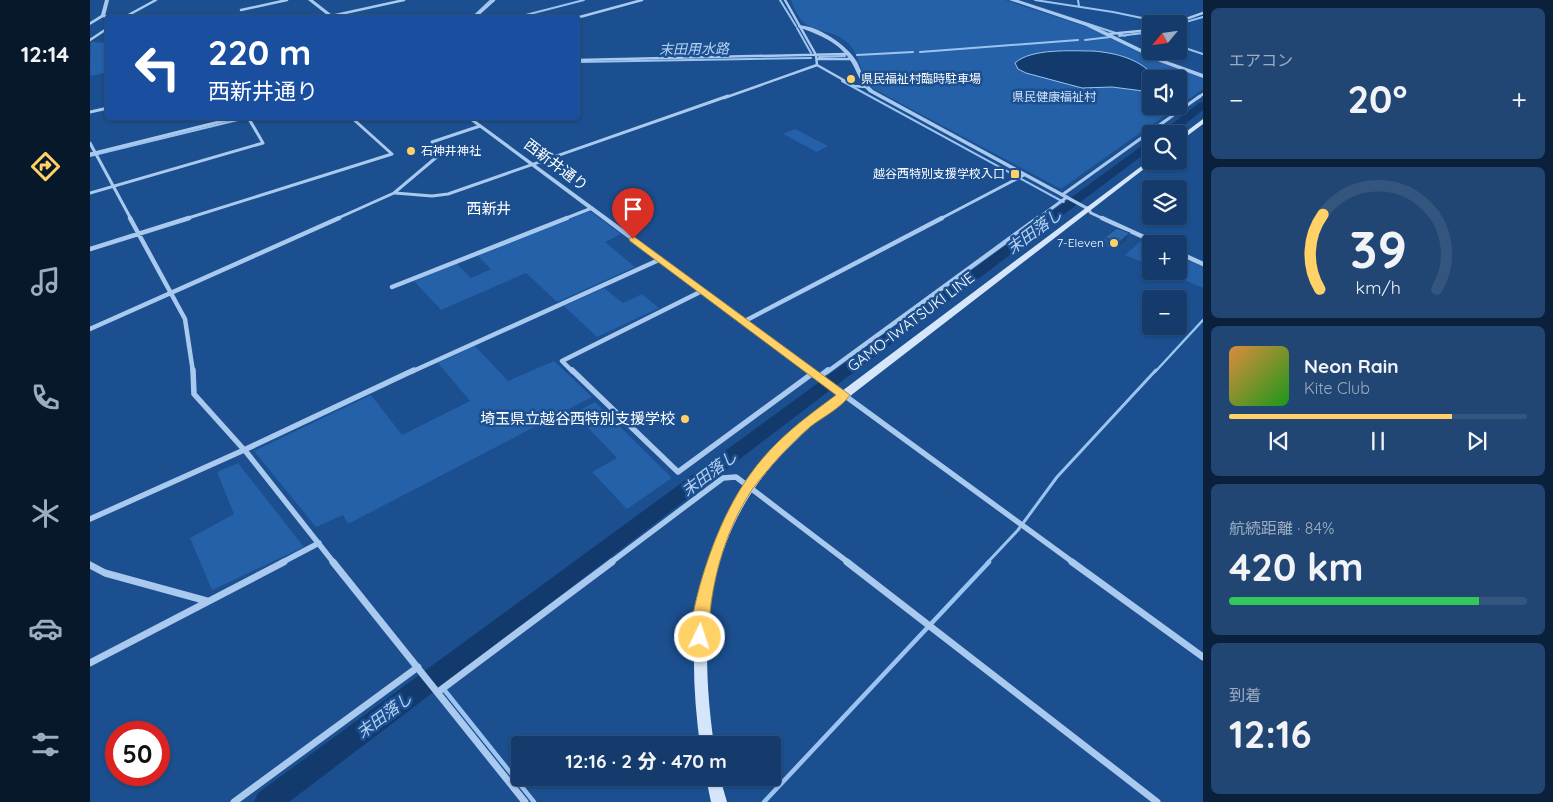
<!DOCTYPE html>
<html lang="ja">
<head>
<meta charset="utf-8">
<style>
  :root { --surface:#143b6b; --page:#214673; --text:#f1f3f6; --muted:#9dadc1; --line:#33557e; --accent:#ffd166 }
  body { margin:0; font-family:Quicksand,"Noto Sans JP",sans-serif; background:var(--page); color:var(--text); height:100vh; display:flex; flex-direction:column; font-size:19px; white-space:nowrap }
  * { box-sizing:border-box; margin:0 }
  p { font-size:16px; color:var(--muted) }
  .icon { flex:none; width:28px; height:28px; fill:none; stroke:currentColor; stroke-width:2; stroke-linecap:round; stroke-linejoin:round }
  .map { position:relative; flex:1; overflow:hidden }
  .panel { display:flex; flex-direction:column; gap:8px; padding:8px; background:#0b203b; width:350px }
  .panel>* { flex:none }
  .top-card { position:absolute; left:15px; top:15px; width:475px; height:105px; border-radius:5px; box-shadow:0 1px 4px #0004,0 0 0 1px var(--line); background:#1a4fa0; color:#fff; overflow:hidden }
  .needle { width:32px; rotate:241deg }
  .controls { position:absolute; left:1052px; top:15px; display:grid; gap:10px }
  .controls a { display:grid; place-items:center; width:45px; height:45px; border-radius:5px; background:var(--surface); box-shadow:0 1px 4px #0004,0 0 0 1px var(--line); font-size:25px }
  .speed { position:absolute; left:15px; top:721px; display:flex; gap:10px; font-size:25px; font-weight:700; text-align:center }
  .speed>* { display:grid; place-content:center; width:65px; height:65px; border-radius:50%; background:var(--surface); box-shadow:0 1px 4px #0004,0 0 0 1px var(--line); line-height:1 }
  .speed .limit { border:8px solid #d22; background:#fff; color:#111 }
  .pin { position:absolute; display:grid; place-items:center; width:42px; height:42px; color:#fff; margin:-51px -21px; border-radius:50% 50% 50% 0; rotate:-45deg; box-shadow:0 0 5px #0007 }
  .pin .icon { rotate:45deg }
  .me { position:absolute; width:55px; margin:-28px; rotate:4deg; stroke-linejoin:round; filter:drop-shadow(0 0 4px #0008) }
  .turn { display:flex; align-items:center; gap:18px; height:105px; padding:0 20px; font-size:22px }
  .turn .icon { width:65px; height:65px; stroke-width:2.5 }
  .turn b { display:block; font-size:35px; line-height:42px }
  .big { font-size:38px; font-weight:800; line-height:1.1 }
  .panel .tile { flex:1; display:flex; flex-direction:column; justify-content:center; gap:8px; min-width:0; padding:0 18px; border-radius:8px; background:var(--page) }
  .panel .dial { align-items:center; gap:0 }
  .dial svg { height:130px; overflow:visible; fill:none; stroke:var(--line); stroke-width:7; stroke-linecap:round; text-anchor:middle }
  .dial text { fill:var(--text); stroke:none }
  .song { display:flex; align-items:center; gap:15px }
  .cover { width:60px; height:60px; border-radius:8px; background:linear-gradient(135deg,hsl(30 70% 55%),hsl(120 70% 35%)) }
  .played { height:5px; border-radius:2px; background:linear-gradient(90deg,var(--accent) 75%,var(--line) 75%) }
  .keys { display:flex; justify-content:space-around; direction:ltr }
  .heat { display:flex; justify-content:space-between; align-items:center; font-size:28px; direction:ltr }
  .charge { height:8px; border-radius:4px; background:linear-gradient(90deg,#34c759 84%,var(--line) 0) }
  .trip { position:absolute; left:421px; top:736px; width:270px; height:50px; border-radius:5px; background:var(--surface); box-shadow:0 1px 4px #0004,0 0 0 1px var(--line); font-weight:800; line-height:50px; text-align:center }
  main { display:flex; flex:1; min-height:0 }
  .tab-bar { display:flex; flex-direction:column; width:90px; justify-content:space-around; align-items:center; background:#08182b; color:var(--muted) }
  .tab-bar .icon { width:35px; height:35px }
  .tab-bar .on { color:var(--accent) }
  .tab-bar b { font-size:22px; color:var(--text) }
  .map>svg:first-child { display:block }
</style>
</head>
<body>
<main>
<nav class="tab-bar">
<b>12:14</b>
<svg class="icon on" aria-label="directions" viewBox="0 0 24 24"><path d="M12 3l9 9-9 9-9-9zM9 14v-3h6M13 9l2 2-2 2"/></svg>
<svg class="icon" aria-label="music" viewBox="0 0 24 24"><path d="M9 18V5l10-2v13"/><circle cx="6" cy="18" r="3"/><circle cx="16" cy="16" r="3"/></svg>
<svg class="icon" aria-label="phone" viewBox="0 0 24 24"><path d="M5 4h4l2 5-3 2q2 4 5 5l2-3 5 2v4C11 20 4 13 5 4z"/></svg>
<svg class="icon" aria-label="climate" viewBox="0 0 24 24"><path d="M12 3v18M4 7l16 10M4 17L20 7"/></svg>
<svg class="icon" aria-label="car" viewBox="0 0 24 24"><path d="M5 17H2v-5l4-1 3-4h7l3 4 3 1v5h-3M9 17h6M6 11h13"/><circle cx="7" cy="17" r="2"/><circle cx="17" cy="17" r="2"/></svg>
<svg class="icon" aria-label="filters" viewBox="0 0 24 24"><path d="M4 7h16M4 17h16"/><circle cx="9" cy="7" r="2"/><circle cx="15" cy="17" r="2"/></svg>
</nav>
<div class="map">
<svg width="1113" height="802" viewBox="0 0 1113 802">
  <rect width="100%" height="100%" fill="#1b4f8f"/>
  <path fill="#2461a8" d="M 701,0 L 915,0 L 1003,29 L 1058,57 L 1113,78 L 1113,89 L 1089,106 L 1089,79 L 1061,79 L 1061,106 L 1088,106 L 971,189 L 782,88 C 770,75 770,55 758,43 C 736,23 715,41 701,0 Z
    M 1,42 L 17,43 L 17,72 L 2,76 L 0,74 Z
    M 705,129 L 738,146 L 727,152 L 693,134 Z
    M 500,211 L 531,234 L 515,242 L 545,267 L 467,302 L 436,273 L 351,310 L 324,281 L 367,264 L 381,278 L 401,269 L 388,256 Z
    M 1053,239 L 1062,244 L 1061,266 L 1035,255 Z
    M 1089,256 L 1113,267 L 1113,288 L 1073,271 L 1089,271 Z
    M 514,288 L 533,303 L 552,294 L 569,308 L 507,337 L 474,306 Z
    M 385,346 L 418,381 L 464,361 L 502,397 L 258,524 L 253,515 L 226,527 L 164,451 L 281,395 L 312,435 L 380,401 L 348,363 Z
    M 505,402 L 582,478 L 537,509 L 502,472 L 527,458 L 484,413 Z
    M 148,463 L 214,547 L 122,590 L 100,538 L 144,514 L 127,472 Z"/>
  <path fill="#123a6d" stroke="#9cc4f0" d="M 1003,51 C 1027,53 1051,59 1067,79 L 1061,79 L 1061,92 L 1022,87 L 992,88 L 936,73 L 928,69 L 925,63 C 941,48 982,51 1003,51 Z"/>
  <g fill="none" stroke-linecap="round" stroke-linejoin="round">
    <path stroke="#9cc4f0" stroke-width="2" d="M 690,0 L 706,26
      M 925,0 L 1035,36
      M 945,0 L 1023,12 L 1081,24
      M 988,0 L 989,6
      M 382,18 L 401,0
      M 424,18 L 494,0
      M 1089,24 L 1113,17
      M 707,28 L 721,53
      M 1052,34 L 1061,38
      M 1029,36 L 1061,32
      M 995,40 L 1020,37
      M 1089,46 L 1113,54
      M 830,52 L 988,40
      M 767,55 L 823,52
      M 729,57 L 755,56
      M 488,62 L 721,58
      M 752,81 L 979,205
      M 0,156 L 156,118"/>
    <path stroke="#9cc4f0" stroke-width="2.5" d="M 1065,372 L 1113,320"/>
    <path stroke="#9cc4f0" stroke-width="3" d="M 897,563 L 928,530 L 967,477 L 1066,370"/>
    <path stroke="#9cc4f0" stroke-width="4.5" d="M 344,677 L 444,802
      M 674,802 L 899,562"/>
    <path fill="#123a6d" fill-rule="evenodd" d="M 1113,102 L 1113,110 L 1083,134 L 1069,134 L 1109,103 Z
      M 1061,140 L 1061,149 L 756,378 L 199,802 L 164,802 L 168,793 L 1057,142 Z"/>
    <path stroke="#a9c9ee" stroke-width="2.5" d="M 695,0 L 726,55 L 727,65 L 764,86 L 776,87
      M 151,10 L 197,0
      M 13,16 L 28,18
      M 33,18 L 66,0
      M 232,18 L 314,0
      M 384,18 L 404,0
      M 486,18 L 552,0
      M 1082,24 L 1113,13
      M 1018,34 L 1061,30
      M 0,40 L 18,28
      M 727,59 L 763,59
      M 488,60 L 756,54
      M 634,98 L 727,65
      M 1108,98 L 1113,94"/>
    <path stroke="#a9c9ee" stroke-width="3" d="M 0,112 L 18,108
      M 227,118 L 237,118
      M 0,143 L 41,219
      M 0,154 L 145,118
      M 0,193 L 173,143 L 159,119
      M 305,193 L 342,196 L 358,194 L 638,96
      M 972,195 L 1110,96
      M 997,208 L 1001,213 L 1014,219
      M 95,219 L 302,154 L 262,118
      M 246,219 L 304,193 L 355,150 L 342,142 L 390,126
      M 474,219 L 502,208
      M 850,219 L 934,175
      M 947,219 L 977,197"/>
    <path stroke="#a9c9ee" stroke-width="4.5" d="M 40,218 L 95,319 L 103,372
      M 1012,218 L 1069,244
      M 0,249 L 99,218
      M 1089,253 L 1113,264
      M 302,287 L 477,218
      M 653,322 L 852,218
      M 0,329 L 249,218
      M 321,372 L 571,259
      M 483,372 L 472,361 L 612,291
      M 737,372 L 948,218"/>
    <path stroke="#a9c9ee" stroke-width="5.5" d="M 103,370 L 104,394 L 157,453 L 244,563
      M 482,370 L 588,472 L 723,373
      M 729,377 L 738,370
      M 754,395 L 984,563
      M 0,519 L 154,450 L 324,370
      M 191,563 L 229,543
      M 520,563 L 633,478 L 646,477 L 759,563"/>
    <path stroke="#a9c9ee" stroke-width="7" d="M 243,562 L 435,802
      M 757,562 L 1067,802
      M 982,562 L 1113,657
      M 0,565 L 15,573 L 117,601
      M 0,663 L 194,562
      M 348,692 L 522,562
      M 144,802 L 328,667"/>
    <path fill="#a9c9ee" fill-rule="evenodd" d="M 15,0 L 19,0 L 15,16 L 0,25 L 0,22 L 11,15 Z
      M 218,0 L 223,0 L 246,18 L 241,18 Z
      M 919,0 L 925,0 L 1000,24 L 1074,60 L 1113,74 L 1113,78 L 1070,62 L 996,26 Z
      M 708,25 C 729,26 757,45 767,62 C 772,72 774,82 783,90 L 1000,208 L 997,210 L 995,209 L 779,92 C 771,84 768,74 763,65 C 752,43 730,35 708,27 Z
      M 377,118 L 382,118 L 757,393 L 758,395 L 757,397 L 751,397 Z"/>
    <path fill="#d6e6fa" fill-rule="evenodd" d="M 1113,119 L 1113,124 L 1089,142 L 1089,137 Z
      M 1061,159 L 1061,161 L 1064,161 L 1063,162 L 720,427 C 698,448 676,469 660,495 C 611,573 612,658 624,745 L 610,745 C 598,653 600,570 652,489 C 669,463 691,443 712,421 Z
      M 616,778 L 630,778 L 637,802 L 621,802 Z"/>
  </g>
  <path fill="#245895" d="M 1040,233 L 1036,241 L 1024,250 L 1011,244 L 1015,237 Z"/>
  <path fill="#1d4779" d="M 1040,233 L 1036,241 L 1024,250 L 1028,243 Z"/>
  <path fill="#2a66ad" stroke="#1d4779" d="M 1027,228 L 1040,233 L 1028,243 L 1015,237 Z"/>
  <path fill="#ffd166" stroke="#a68842" d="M 543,236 L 760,395 C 751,408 733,417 721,426 C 700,444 681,465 664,487 C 642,518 628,559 622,597 C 620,608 619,633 616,641 L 610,643 L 605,641 C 598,626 606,601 610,585 C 625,533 647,482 687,443 C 705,425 726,410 746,395 L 540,241 L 539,239 Z"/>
  <g fill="#ffd166" stroke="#1b4f8f" stroke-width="2">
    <circle cx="761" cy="79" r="5"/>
    <circle cx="321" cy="151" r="5"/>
    <rect x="920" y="169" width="10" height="10" rx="2.5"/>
    <circle cx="1024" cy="243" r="5"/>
    <circle cx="595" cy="419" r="5"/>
  </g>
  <g text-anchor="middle" stroke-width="5" stroke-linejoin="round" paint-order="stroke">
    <g font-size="12" fill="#fff" stroke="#1b4f8f" text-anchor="start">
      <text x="771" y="83">県民福祉村臨時駐車場</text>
      <text x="331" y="155">石神井神社</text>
      <text x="915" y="178" text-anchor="end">越谷西特別支援学校入口</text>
      <text x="1014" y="247" text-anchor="end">7-Eleven</text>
    </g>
    <g font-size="12" fill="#cfe3fa" stroke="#1b4f8f">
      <text x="964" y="101">県民健康福祉村</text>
    </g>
    <g font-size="14" font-style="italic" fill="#b5d3f5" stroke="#1b4f8f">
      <text transform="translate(604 49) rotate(-1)" y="5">末田用水路</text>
    </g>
    <g font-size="15" fill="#fff" stroke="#1b4f8f">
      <text transform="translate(466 165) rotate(37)" y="5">西新井通り</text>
      <text transform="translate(821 322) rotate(-37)" y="5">GAMO-IWATSUKI LINE</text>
    </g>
    <g font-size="15" fill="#fff" stroke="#1b4f8f">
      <text x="399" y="214">西新井</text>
    </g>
    <g font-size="15" fill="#fff" stroke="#1b4f8f" text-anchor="end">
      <text x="585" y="424">埼玉県立越谷西特別支援学校</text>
    </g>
    <g font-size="16" font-style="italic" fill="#b5d3f5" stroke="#1b4f8f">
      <text transform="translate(944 231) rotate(-37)" y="6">末田落し</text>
      <text transform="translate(619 473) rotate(-37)" y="6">末田落し</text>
      <text transform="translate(294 715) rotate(-37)" y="6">末田落し</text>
    </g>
  </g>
</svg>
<div class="controls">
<a><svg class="needle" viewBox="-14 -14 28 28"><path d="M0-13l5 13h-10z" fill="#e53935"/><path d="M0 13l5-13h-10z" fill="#9dadc1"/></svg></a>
<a><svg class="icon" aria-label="sound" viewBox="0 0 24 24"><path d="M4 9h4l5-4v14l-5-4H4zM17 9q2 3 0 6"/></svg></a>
<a><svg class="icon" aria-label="search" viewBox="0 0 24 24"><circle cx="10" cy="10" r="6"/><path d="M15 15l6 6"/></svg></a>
<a><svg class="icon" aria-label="layers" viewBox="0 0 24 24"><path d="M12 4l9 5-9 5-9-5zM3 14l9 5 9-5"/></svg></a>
<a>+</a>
<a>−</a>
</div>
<div class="speed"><div class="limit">50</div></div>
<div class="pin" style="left:543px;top:239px;background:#d93025"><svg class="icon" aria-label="arrive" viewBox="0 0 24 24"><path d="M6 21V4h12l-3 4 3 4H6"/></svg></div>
<svg class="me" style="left:610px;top:637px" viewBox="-20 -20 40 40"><circle r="17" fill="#ffd166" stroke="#fff" stroke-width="3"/><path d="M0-11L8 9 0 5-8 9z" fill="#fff"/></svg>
<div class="trip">12:16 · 2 分 · 470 m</div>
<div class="top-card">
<div class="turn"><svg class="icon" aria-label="left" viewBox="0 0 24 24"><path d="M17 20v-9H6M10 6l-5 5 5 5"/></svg><div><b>220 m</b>西新井通り</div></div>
</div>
</div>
<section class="panel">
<div class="tile"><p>エアコン</p>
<div class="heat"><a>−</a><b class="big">20°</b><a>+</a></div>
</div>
<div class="tile dial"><svg viewBox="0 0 100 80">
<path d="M14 69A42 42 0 1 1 86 69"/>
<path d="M14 69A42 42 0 0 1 16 23" stroke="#ffd166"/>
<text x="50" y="56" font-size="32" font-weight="700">39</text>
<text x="50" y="72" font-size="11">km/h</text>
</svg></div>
<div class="tile">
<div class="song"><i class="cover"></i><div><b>Neon Rain</b><p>Kite Club</p></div></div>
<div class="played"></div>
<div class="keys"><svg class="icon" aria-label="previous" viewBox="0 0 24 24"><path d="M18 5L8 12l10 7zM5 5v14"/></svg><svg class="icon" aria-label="pause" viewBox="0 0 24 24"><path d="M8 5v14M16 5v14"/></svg><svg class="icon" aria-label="next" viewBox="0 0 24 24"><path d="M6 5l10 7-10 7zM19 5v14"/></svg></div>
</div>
<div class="tile"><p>航続距離 · 84%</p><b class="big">420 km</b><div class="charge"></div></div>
<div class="tile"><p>到着</p><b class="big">12:16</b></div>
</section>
</main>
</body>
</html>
